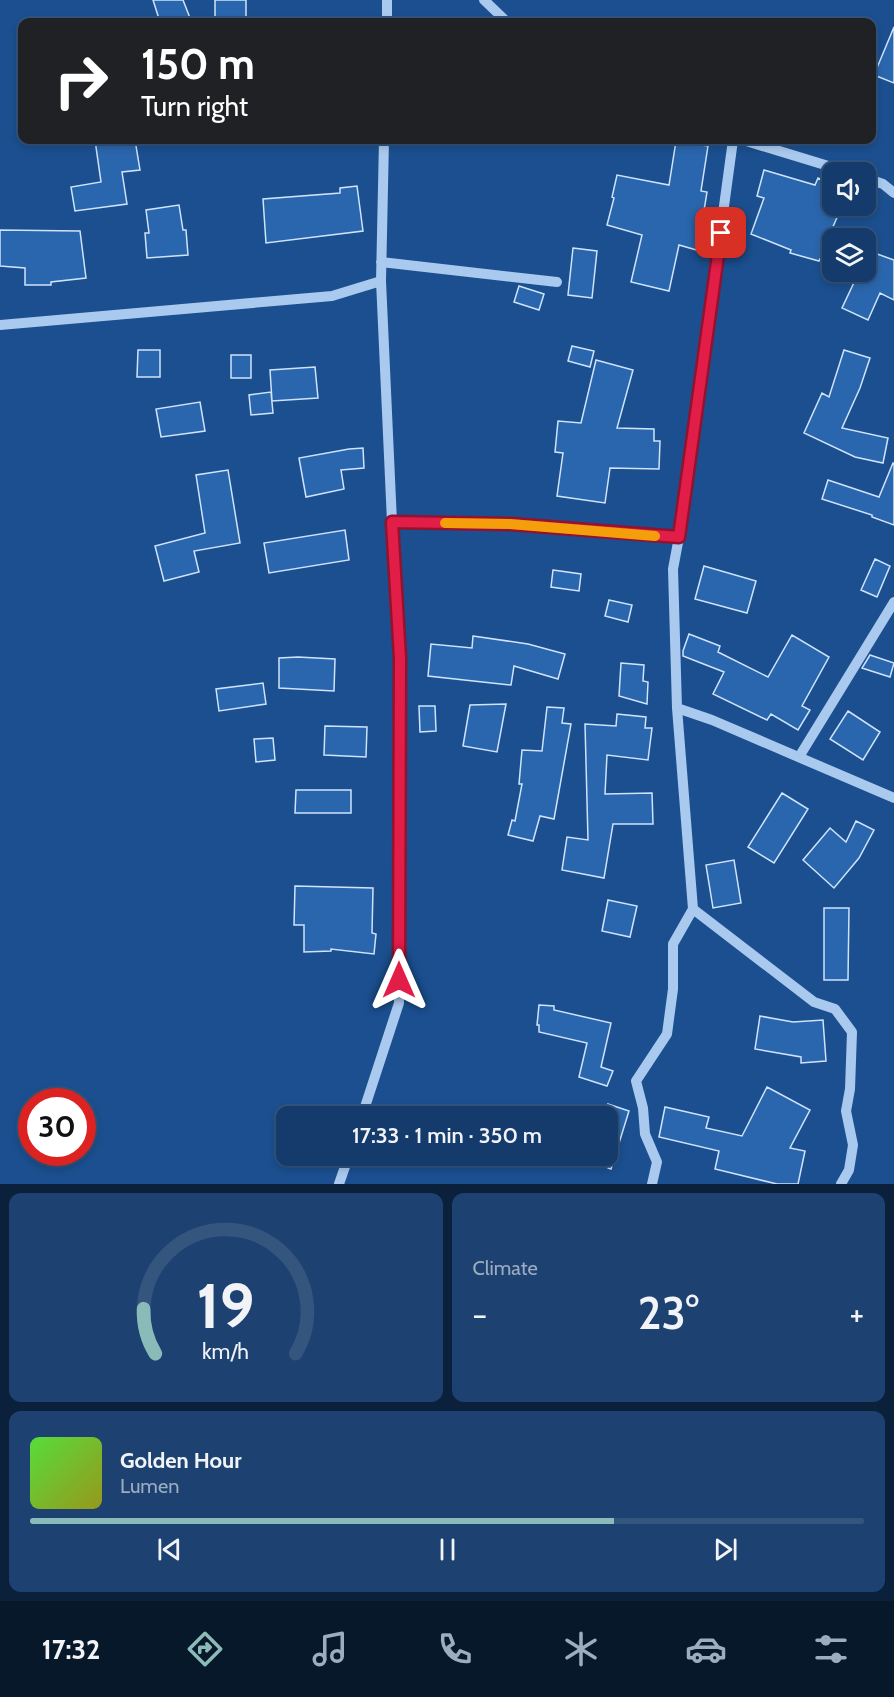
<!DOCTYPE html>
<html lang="en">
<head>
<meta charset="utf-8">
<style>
  :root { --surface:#143b6b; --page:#1d4271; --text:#f1f3f6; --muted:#9dadc1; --line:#33557e; --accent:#8bbbb9 }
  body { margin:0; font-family:Cabin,sans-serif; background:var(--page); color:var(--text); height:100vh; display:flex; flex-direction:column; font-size:22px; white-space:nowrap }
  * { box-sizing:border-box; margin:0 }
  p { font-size:20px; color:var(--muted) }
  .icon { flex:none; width:33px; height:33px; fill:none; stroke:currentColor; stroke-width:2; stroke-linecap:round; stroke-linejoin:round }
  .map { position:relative; height:1184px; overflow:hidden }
  .sheet { display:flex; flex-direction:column; gap:9px; padding:9px; background:#0b203b; flex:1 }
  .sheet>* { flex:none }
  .banner { position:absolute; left:18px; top:18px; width:858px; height:126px; border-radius:12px; box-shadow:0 3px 9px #0003,0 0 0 2px var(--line); background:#202124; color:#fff; overflow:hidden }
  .fabs { position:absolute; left:822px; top:162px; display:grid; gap:12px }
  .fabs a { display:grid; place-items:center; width:54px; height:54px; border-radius:12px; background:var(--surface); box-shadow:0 3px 9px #0003,0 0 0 2px var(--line); font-size:30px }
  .speed { position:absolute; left:18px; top:1088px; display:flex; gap:12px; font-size:30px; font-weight:700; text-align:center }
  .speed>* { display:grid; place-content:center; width:78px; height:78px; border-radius:50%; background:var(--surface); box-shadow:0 3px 9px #0003,0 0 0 2px var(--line); line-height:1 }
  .speed .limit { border:9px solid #d22; background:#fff; color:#111 }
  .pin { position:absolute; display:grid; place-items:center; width:51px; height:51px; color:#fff; margin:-26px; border-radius:12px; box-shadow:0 3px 9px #0006 }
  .me { position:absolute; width:66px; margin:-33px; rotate:0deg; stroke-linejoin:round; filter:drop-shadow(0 0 4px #0008) }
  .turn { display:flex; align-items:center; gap:21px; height:126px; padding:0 24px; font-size:27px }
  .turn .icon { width:78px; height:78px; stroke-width:2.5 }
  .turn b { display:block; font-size:42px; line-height:51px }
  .big { font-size:45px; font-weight:600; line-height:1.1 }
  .sheet .card { flex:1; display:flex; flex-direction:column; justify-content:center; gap:9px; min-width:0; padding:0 21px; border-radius:12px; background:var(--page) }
  .sheet .dial { align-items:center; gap:0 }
  .dial svg { height:156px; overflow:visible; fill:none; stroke:var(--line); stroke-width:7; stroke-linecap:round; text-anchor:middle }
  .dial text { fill:var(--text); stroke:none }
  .song { display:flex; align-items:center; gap:18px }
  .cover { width:72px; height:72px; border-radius:9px; background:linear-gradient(135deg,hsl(110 70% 55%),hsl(60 70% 35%)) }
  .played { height:6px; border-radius:3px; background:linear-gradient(90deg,var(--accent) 70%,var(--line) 70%) }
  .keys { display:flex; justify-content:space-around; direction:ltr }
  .heat { display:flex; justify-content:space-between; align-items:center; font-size:33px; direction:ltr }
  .sheet .tiles { flex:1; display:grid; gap:9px; grid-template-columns:1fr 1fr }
  .card:last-child { grid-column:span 2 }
  .trip { position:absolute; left:276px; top:1106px; width:342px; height:60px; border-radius:12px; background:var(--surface); box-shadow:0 3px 9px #0003,0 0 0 2px var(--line); font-weight:600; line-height:60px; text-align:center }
  .tabs { display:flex; height:96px; justify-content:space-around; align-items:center; background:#08182b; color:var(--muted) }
  .tabs .icon { width:42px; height:42px }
  .tabs .on { color:var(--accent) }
  .tabs b { font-size:27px; color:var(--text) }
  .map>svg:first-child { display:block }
</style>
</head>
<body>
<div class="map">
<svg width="894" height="1184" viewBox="0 0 894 1184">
  <rect width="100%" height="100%" fill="#1b4f8f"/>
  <path fill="#2a66ad" stroke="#cfe3fa" stroke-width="1.5" d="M 153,0 L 183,0 L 190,18 L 177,22 L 160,22 Z
    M 215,0 L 246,0 L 246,22 L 215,22 Z
    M 894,27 L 894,83 L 874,75 Z
    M 95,140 L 135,140 L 140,170 L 122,172 L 127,204 L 75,211 L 71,187 L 101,182 Z
    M 676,141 L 708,146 L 701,191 L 707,192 L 701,229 L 705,231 L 700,251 L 679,245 L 669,291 L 631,282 L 642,235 L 607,225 L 614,198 L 612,197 L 617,175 L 669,185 Z
    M 764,170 L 815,185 L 818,178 L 832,184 L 832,206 L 842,206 L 832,229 L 832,264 L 820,259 L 819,261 L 790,253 L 791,250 L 751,234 L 764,198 L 757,196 Z
    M 357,186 L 363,231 L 266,243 L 263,199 L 340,193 L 340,188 Z
    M 179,205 L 183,230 L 186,230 L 188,255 L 147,258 L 145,233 L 149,233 L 146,210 Z
    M 0,230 L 80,231 L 86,278 L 51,282 L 51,285 L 25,285 L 25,268 L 0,266 Z
    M 573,248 L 597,251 L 592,298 L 568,295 Z
    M 866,250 L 894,260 L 894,300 L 880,293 L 868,320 L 842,308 L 859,272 L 866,272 Z
    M 519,286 L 544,294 L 539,310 L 514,302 Z
    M 572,346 L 594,351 L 590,367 L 568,361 Z
    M 138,350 L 160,350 L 160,377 L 137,377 Z
    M 844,350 L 870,358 L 860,388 L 842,428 L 888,438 L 883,463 L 855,457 L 804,433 L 822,393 L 829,397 Z
    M 231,355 L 251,355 L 251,378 L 231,378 Z
    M 596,360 L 633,370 L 617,428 L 654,429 L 654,441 L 660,441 L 659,469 L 610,468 L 605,503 L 557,496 L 563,453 L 555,452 L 558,421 L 581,423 Z
    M 315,367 L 318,398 L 272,401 L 270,370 Z
    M 271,392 L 273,413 L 251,415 L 249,395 Z
    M 200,402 L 205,431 L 161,437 L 156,409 Z
    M 363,448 L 364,468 L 341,470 L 344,489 L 306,497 L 299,458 L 349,449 Z
    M 893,463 L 894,463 L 894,525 L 872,517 L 872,515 L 822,499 L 828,480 L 879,497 Z
    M 228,470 L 240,543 L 194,551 L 199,572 L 164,581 L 155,546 L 205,533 L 196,475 Z
    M 345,530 L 349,560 L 269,573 L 264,543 Z
    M 875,559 L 890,566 L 877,597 L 861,590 Z
    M 704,566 L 756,581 L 747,613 L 695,599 Z
    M 553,570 L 581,574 L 579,591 L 551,587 Z
    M 609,600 L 632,605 L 628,622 L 605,616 Z
    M 689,634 L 720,646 L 718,652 L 768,677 L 792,635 L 829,657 L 802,706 L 810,710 L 798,730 L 771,714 L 767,720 L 713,694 L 724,672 L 683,656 L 683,651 Z
    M 473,636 L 528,644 L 565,654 L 558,679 L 514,666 L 511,685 L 428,676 L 431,644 L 472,648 Z
    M 870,655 L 894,663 L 890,677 L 862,668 Z
    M 298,657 L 335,659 L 334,691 L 279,688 L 279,658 Z
    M 621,663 L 644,665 L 643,681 L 648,682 L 647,704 L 619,696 Z
    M 263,683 L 266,704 L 219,711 L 216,689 Z
    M 506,704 L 497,752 L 463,746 L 470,705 Z
    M 419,706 L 435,706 L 436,731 L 420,732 Z
    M 547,707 L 564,708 L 562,723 L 571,724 L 554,819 L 540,816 L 533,841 L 508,835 L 512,820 L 515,821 L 522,784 L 519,784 L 522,750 L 542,751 Z
    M 848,711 L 880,732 L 863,760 L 830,739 Z
    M 617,714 L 646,717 L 645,728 L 652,728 L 648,760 L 607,755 L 605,794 L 652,793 L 653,824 L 613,824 L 604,878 L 562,870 L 567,837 L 588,840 L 585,724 L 616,726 Z
    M 325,726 L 367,727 L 366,757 L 324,755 Z
    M 273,738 L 275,760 L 256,762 L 254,739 Z
    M 296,790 L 351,790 L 351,813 L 295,813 Z
    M 782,793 L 808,809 L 774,863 L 748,847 Z
    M 856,821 L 874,830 L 859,858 L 834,888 L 803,860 L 830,828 L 846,842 Z
    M 734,860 L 741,903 L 713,908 L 706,865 Z
    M 295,886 L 373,888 L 372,933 L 376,934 L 374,954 L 331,949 L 331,951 L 304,952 L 304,925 L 294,925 Z
    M 608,900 L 637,906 L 630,937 L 602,931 Z
    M 824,908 L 849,908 L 848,980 L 824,980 Z
    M 539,1005 L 554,1006 L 554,1010 L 611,1023 L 601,1067 L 613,1071 L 607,1086 L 579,1077 L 587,1043 L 539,1032 L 539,1025 L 537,1025 Z
    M 760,1016 L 793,1022 L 823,1020 L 826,1061 L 801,1063 L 801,1057 L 755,1049 Z
    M 767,1087 L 810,1110 L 790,1148 L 805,1151 L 798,1184 L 777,1184 L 715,1169 L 719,1151 L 659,1137 L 665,1107 L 709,1117 L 706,1128 L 742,1136 Z
    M 608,1104 L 629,1111 L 611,1169 L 608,1168 Z"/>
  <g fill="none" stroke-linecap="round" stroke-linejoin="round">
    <path stroke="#a9c9ee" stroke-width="10" d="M 484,0 L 507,22
      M 387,22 L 387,0
      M 743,140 L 848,172
      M 866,178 L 883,184 L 894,193
      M 381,262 L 557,282
      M 0,325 L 332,296 L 381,281
      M 392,522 L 510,524 L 679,537 L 673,569 L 677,708 L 712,720 L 894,798
      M 679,537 L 733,140
      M 799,757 L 894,602
      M 693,909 L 814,1002 L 835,1009 L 852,1032 L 850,1089 L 846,1111 L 853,1145 L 849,1170 L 841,1184
      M 362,1116 L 399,1003 L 400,659 L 392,522 L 381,281 L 384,140
      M 339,1184 L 349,1155
      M 652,1184 L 657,1162 L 645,1134 L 643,1108 L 636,1081 L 667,1034 L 673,989 L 673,944 L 693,909 L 677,708"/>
  </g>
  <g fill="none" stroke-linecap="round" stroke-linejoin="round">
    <g stroke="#92132f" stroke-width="15">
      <path id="route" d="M 399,980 L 400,658 L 392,522 L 510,524 L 679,537 L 721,233"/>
    </g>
    <use href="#route" stroke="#e11d48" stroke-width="10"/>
    <path stroke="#f59e0b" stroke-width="10" d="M 445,523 L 510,524 L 655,536"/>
  </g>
</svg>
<div class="fabs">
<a><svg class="icon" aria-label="sound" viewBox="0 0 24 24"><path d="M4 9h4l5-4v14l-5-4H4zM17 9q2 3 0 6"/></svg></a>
<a><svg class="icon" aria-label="layers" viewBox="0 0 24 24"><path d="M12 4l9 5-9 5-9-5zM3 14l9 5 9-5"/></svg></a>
</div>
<div class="speed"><div class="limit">30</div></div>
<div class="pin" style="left:721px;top:233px;background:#d93025"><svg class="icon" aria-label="arrive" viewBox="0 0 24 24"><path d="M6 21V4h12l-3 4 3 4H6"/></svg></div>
<svg class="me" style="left:399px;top:980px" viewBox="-20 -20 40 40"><path d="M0-17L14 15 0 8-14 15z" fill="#e11d48" stroke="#fff" stroke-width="4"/></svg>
<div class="trip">17:33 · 1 min · 350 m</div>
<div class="banner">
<div class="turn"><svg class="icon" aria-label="right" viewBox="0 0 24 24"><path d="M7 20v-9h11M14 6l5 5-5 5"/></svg><div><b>150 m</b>Turn right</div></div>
</div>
</div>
<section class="sheet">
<div class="tiles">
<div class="card dial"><svg viewBox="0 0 100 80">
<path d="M14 69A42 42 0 1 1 86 69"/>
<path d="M14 69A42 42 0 0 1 8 46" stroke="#8bbbb9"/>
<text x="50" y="56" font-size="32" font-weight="700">19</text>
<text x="50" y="72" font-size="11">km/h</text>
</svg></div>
<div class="card"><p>Climate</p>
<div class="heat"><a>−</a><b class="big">23°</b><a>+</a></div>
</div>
<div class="card">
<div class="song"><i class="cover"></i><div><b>Golden Hour</b><p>Lumen</p></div></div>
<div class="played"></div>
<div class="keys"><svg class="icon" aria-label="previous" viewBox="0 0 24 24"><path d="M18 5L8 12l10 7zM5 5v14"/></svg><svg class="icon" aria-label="pause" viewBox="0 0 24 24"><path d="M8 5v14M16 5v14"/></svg><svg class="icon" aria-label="next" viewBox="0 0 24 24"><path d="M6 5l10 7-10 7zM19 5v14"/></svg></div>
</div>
</div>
</section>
<nav class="tabs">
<b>17:32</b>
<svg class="icon on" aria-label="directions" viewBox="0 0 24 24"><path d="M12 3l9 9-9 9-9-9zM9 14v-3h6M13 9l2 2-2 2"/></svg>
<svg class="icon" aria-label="music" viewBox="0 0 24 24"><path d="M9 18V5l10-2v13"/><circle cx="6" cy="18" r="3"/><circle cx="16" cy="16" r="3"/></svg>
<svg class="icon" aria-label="phone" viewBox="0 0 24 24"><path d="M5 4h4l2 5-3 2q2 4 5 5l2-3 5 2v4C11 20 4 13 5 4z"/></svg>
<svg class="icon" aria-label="climate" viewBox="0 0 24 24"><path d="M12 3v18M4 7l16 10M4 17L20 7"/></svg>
<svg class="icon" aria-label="car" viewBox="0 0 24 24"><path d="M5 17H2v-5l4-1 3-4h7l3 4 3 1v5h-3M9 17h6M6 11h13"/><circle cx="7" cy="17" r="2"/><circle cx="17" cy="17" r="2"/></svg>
<svg class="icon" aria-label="filters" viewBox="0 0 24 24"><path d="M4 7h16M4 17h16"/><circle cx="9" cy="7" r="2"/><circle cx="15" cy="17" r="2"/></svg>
</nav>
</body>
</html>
